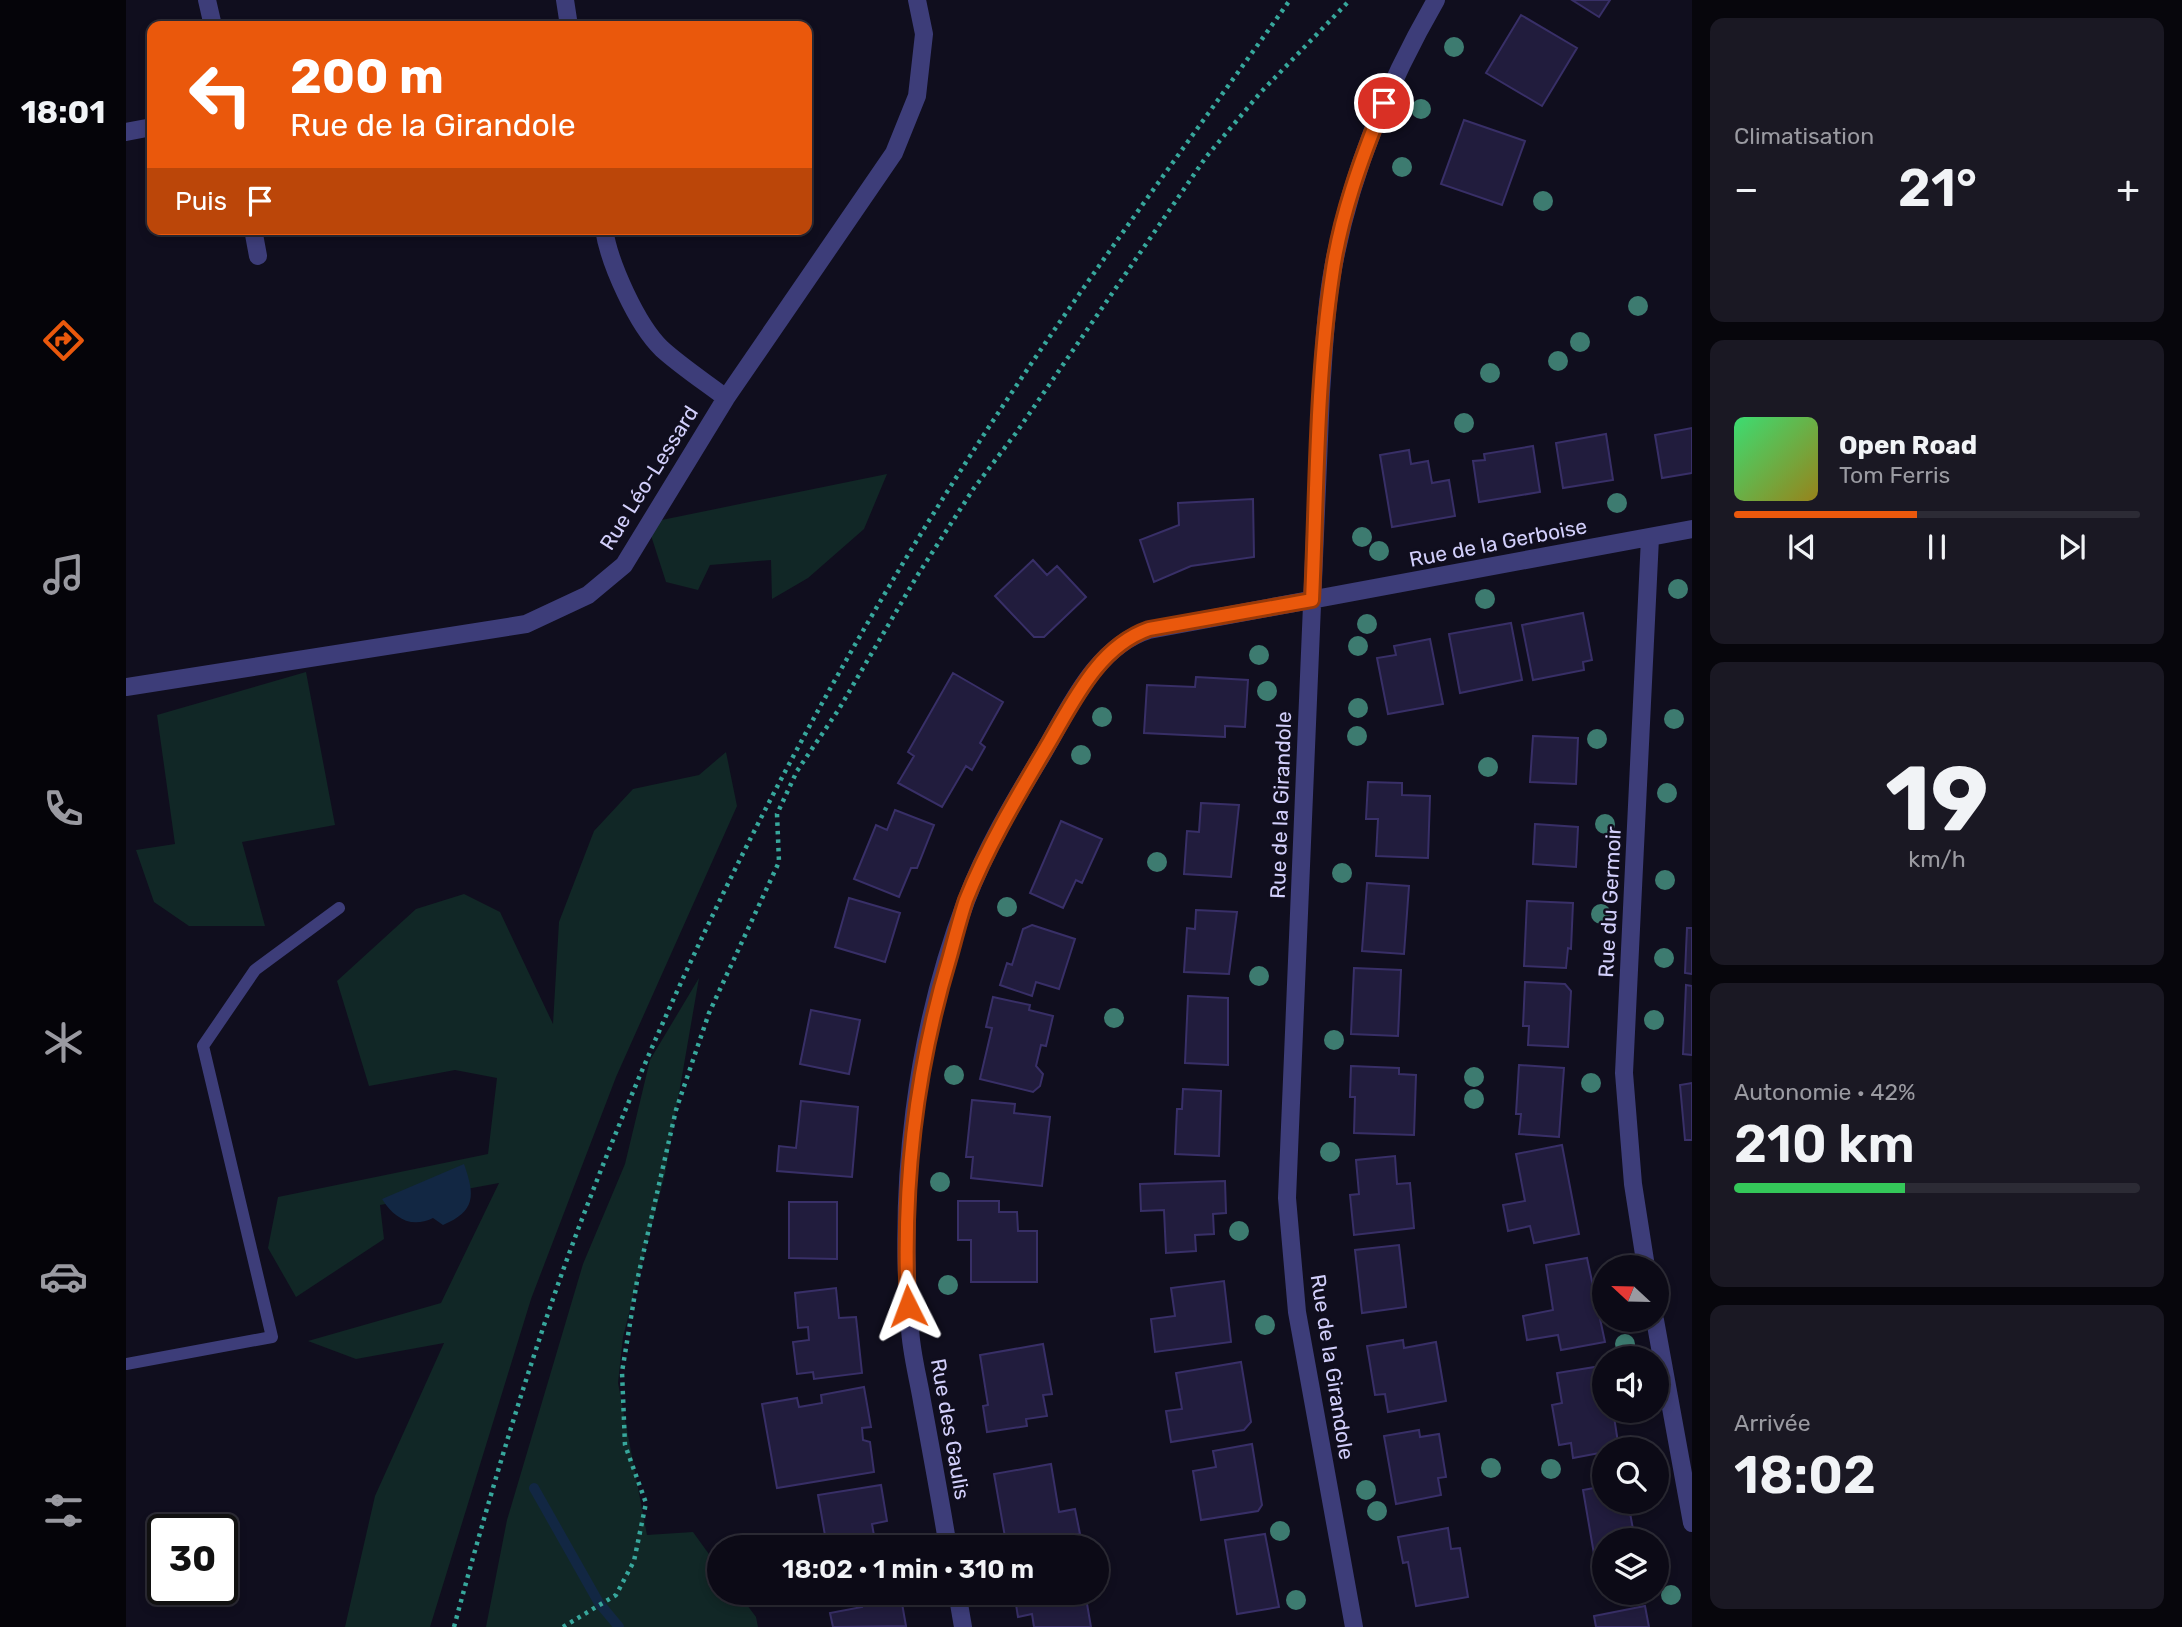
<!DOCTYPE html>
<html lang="fr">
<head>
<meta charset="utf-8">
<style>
  :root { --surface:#0c0a16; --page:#1a1823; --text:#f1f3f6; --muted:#9a9aa1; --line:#2c2b35; --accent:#ea580c }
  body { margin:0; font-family:Rubik,sans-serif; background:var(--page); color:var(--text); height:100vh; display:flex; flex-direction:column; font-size:26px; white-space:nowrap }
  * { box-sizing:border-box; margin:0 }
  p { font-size:23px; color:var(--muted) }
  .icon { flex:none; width:38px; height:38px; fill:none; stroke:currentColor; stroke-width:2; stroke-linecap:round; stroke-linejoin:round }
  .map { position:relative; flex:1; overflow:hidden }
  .side { display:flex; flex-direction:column; gap:18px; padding:18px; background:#07060c; width:490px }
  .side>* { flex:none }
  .top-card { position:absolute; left:21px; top:21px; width:665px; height:214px; border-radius:14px; box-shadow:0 4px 10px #0003,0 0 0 2px var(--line); background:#ea580c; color:#fff; overflow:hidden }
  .needle { width:46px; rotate:292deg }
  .controls { position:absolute; left:1466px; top:1255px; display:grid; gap:14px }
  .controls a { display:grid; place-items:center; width:77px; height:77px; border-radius:50%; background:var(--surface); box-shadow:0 4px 10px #0003,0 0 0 2px var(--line); font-size:35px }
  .speed { position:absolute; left:21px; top:1514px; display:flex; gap:14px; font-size:35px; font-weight:700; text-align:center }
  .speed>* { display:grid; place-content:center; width:91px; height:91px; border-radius:50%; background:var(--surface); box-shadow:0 4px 10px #0003,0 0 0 2px var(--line); line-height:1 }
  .speed .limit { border:4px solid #111; border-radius:10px; background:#fff; color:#111 }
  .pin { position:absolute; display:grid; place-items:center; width:60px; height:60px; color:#fff; margin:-30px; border:4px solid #fff; border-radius:50%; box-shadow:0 2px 7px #0007 }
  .me { position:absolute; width:77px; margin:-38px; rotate:357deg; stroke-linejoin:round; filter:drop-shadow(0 0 5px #0008) }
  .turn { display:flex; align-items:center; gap:24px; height:147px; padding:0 28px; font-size:32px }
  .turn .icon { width:91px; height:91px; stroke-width:2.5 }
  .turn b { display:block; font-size:49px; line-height:60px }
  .then { display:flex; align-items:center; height:66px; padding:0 28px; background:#0003; gap:14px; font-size:26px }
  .big { font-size:52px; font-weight:600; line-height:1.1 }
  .side .widget { flex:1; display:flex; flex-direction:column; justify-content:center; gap:10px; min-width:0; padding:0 24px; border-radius:14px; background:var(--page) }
  .side .dial { align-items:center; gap:0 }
  .dial b { font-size:91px; line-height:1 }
  .song { display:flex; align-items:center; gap:21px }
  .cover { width:84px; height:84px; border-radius:10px; background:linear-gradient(135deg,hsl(140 70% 55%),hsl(50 70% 35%)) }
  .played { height:7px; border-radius:4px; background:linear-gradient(90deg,var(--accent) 45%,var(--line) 45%) }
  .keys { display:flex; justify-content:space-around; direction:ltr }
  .heat { display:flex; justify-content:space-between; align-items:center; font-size:38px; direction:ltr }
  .charge { height:10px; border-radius:5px; background:linear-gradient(90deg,#34c759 42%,var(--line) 0) }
  .trip { position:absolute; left:581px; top:1535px; width:402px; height:70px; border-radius:35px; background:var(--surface); box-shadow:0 4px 10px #0003,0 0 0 2px var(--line); font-weight:600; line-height:70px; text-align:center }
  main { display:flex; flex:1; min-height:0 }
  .tab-bar { display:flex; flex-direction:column; width:126px; justify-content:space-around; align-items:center; background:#050409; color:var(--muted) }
  .tab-bar .icon { width:49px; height:49px }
  .tab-bar .on { color:var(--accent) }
  .tab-bar b { font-size:32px; color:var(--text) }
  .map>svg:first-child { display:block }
</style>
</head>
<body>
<main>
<nav class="tab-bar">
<b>18:01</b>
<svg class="icon on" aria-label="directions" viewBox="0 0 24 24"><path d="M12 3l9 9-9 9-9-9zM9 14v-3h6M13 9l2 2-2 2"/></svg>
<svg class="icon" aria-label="music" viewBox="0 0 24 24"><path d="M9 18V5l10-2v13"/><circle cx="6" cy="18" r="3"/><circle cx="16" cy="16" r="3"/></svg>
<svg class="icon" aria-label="phone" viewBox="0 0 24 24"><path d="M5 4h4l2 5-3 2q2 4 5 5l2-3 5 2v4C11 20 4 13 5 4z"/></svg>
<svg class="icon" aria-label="climate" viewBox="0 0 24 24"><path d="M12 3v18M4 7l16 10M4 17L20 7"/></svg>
<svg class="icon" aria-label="car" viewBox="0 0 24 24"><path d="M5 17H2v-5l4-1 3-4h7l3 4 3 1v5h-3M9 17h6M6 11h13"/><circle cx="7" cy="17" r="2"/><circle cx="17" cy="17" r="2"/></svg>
<svg class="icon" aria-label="filters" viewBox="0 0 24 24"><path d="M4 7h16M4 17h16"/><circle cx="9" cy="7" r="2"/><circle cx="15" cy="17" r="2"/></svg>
</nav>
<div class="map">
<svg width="1566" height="1627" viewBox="0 0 1566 1627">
  <rect width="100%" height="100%" fill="#100e1e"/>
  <path fill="#112726" d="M 761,474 L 738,529 L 682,578 L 646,599 L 645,560 L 584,565 L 572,590 L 540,582 L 521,523 Z
    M 180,672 L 209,825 L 116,842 L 139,926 L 63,926 L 28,902 L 10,850 L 49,844 L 31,715 Z
    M 600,752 L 611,806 L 490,1077 L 405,1299 L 304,1627 L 219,1627 L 249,1496 L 318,1343 L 230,1359 L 182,1341 L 315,1303 L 373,1183 L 254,1205 L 258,1239 L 170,1297 L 142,1248 L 152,1197 L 362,1154 L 371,1078 L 329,1070 L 243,1086 L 211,981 L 290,909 L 338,894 L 374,912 L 427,1024 L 433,922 L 468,831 L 507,789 L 573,775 Z
    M 573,978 L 539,1174 L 497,1337 L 492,1383 L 521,1535 L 567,1532 L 593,1568 L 593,1592 L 612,1593 L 630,1617 L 632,1627 L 360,1627 L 381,1520 L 457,1264 L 499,1164 L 524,1060 Z"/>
  <path fill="#122743" d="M 338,1164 C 349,1195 350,1211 317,1225 L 307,1218 C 285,1229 268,1218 256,1199 Z"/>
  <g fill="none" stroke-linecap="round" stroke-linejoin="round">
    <path stroke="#122743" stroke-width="10" d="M 408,1488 L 473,1603 L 493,1627"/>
  </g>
  <path fill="#211c3d" stroke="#382f67" stroke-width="2" d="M 1446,0 L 1484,0 L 1473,17 Z
    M 1395,15 L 1451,48 L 1416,106 L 1360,73 Z
    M 1338,120 L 1399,141 L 1376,205 L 1315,184 Z
    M 1566,428 L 1566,473 L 1536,478 L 1529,435 Z
    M 1480,434 L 1487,480 L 1437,488 L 1430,443 Z
    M 1407,446 L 1414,492 L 1353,502 L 1347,461 L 1359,460 L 1358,454 Z
    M 1283,450 L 1285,464 L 1302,461 L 1306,483 L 1323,480 L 1329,516 L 1266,527 L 1254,455 Z
    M 1127,499 L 1128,557 L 1065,566 L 1028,582 L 1014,540 L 1053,525 L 1052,503 Z
    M 907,560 L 921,575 L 931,566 L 960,597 L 918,637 L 908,637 L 869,596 Z
    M 1457,613 L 1466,660 L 1457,662 L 1458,670 L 1407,680 L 1396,625 Z
    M 1385,623 L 1396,680 L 1334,693 L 1323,634 Z
    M 1304,639 L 1317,704 L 1262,714 L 1251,658 L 1270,655 L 1268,646 Z
    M 827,673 L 877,702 L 854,743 L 859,747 L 846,770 L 840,766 L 816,807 L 772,783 L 788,756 L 782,752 Z
    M 1070,677 L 1122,680 L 1119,727 L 1099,726 L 1099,737 L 1018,733 L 1021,685 L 1069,687 Z
    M 1407,736 L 1452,738 L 1450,784 L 1404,782 Z
    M 1242,782 L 1276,783 L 1276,795 L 1304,796 L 1302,858 L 1250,856 L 1252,819 L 1240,819 Z
    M 1075,803 L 1113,805 L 1105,877 L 1058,874 L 1061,831 L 1073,832 Z
    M 769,810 L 808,825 L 791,868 L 785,868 L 773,897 L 728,879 L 750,825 L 761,830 Z
    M 935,821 L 976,839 L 956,883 L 950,880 L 937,908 L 904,893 Z
    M 1409,824 L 1452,827 L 1450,867 L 1407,864 Z
    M 1241,883 L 1283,886 L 1278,954 L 1236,951 Z
    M 723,898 L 774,913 L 759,962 L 709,947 Z
    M 1401,901 L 1447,903 L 1445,949 L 1442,948 L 1440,968 L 1398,966 Z
    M 1070,910 L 1111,912 L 1103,974 L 1058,972 L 1061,928 L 1069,929 Z
    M 906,925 L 949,939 L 933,989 L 910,982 L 906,996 L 874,985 L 881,963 L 886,965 L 897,929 Z
    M 1561,928 L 1566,928 L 1566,974 L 1559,973 Z
    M 1228,968 L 1275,970 L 1272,1036 L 1225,1034 Z
    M 1399,982 L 1439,984 L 1445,991 L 1442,1047 L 1402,1045 L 1403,1026 L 1397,1026 Z
    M 1560,985 L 1566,986 L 1566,1055 L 1557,1054 Z
    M 1062,996 L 1102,998 L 1102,1065 L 1059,1063 Z
    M 867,997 L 904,1005 L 903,1010 L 927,1016 L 920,1046 L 915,1045 L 910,1066 L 917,1074 L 914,1086 L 907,1092 L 854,1079 L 866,1028 L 860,1027 Z
    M 685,1010 L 734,1020 L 723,1074 L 674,1064 Z
    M 1393,1065 L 1438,1068 L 1433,1137 L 1393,1134 L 1395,1114 L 1390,1114 Z
    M 1225,1066 L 1273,1068 L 1273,1074 L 1290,1075 L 1288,1135 L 1228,1133 L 1229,1097 L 1224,1097 Z
    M 1566,1083 L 1566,1140 L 1559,1140 L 1554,1085 Z
    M 1057,1089 L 1095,1091 L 1093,1156 L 1049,1154 L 1051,1109 L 1056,1109 Z
    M 846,1100 L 889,1104 L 888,1113 L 924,1117 L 916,1186 L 845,1178 L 847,1157 L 840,1157 Z
    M 675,1101 L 732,1107 L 726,1177 L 651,1171 L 653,1146 L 670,1148 Z
    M 1436,1145 L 1453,1234 L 1408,1243 L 1404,1226 L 1382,1231 L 1377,1205 L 1399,1201 L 1390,1154 Z
    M 1269,1156 L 1271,1184 L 1284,1183 L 1288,1228 L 1228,1235 L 1224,1195 L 1233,1194 L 1230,1160 Z
    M 1099,1181 L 1100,1213 L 1087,1214 L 1088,1234 L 1069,1235 L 1070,1251 L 1040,1253 L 1038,1210 L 1015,1211 L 1014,1184 Z
    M 832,1201 L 873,1201 L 873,1212 L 891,1212 L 892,1231 L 911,1231 L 911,1282 L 845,1282 L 845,1240 L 832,1240 Z
    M 663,1202 L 711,1202 L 711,1259 L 663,1258 Z
    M 1273,1245 L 1280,1307 L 1236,1313 L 1229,1250 Z
    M 1461,1258 L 1479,1342 L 1435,1350 L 1432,1335 L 1401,1340 L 1397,1316 L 1427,1310 L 1420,1265 Z
    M 1098,1281 L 1105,1342 L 1029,1352 L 1025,1319 L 1049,1316 L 1045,1288 Z
    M 710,1288 L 713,1318 L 730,1317 L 736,1373 L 688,1379 L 687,1372 L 671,1374 L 667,1342 L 683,1340 L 682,1327 L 672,1328 L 669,1293 Z
    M 1277,1340 L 1278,1348 L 1310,1342 L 1320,1401 L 1262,1412 L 1259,1394 L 1249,1395 L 1241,1346 Z
    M 917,1344 L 926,1394 L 917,1395 L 921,1416 L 900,1419 L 901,1426 L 861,1432 L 857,1406 L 862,1405 L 854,1355 Z
    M 1115,1362 L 1125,1422 L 1118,1430 L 1045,1442 L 1040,1411 L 1056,1409 L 1050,1373 Z
    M 1475,1366 L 1479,1410 L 1487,1410 L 1493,1449 L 1479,1449 L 1479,1452 L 1447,1458 L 1445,1443 L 1433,1445 L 1426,1405 L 1436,1403 L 1431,1373 Z
    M 738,1387 L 745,1427 L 736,1428 L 737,1440 L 744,1442 L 748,1472 L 651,1488 L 636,1404 L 671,1398 L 673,1407 L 696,1403 L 695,1395 Z
    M 1293,1430 L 1294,1437 L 1313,1434 L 1320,1477 L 1312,1478 L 1315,1495 L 1270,1504 L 1258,1436 Z
    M 1126,1444 L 1136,1505 L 1132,1511 L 1075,1520 L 1067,1471 L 1090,1467 L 1087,1451 Z
    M 925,1464 L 933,1512 L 949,1509 L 954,1534 L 888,1545 L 879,1537 L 868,1474 Z
    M 755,1485 L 761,1521 L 746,1524 L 750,1547 L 701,1547 L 692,1495 Z
    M 1479,1486 L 1479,1502 L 1502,1502 L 1509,1540 L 1479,1540 L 1479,1559 L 1469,1560 L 1457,1490 Z
    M 1322,1528 L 1325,1549 L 1334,1548 L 1342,1597 L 1290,1606 L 1282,1562 L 1277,1563 L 1272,1537 Z
    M 1139,1534 L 1153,1607 L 1111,1614 L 1099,1540 Z
    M 774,1592 L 780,1626 L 707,1627 L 704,1613 L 736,1607 L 734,1598 Z
    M 888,1592 L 959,1592 L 965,1627 L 908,1627 L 906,1614 L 892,1617 Z
    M 1519,1606 L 1523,1627 L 1470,1627 L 1468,1616 Z"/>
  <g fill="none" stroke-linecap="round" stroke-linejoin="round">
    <path stroke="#37a79c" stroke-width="4.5" stroke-dasharray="3.5 5" stroke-linecap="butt" d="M 328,1627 C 360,1508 395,1389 436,1273 C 536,996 676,718 835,470 C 938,309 1053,155 1164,0
      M 437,1627 L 490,1595 L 508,1561 L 520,1503 L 499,1445 L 496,1372 L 511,1281 L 550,1110 L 583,1013 L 653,862 L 651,814 L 671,771 L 713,709 L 791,576 L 848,488 L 890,433 L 1080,157 L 1135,92 L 1224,0"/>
    <path stroke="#3d3d79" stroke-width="12" d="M 0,1364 L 146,1337 L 77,1046 L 129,970 L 213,908"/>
    <path stroke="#3d3d79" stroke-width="18" d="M 81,0 L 87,26
      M 439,0 L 443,26
      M 0,132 L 26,127
      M 127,229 L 132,256
      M 478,229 C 483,263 511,325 536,349 C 556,367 579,382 600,398
      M 0,687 L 400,624 L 462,595 L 498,565 L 600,398 L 768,153 L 791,96 L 798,34 L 791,0
      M 1520,1267 L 1507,1184 L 1498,1073 L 1524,538
      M 1529,1320 L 1566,1523
      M 822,1547 C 814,1498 805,1450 796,1401 C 792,1377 785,1352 784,1328 C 772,1185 789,1036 840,901 C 859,850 888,801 916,755 C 943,709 969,647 1023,630 L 1566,529
      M 831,1592 L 837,1627
      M 1228,1627 L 1171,1312 L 1161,1198 L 1195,392 C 1198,353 1199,313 1206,274 C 1223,177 1261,85 1310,0"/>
  </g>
  <g fill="#3d7b70">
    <circle cx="1328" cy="47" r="10"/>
    <circle cx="1295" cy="109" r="10"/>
    <circle cx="1276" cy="167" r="10"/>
    <circle cx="1417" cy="201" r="10"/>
    <circle cx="1512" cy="306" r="10"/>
    <circle cx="1454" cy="342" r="10"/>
    <circle cx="1432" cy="361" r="10"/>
    <circle cx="1364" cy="373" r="10"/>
    <circle cx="1338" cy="423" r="10"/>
    <circle cx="1491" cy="503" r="10"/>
    <circle cx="1236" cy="537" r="10"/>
    <circle cx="1253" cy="551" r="10"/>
    <circle cx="1552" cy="589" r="10"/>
    <circle cx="1359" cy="599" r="10"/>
    <circle cx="1241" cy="624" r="10"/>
    <circle cx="1232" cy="646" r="10"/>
    <circle cx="1133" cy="655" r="10"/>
    <circle cx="1141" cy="691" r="10"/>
    <circle cx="1232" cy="708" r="10"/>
    <circle cx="976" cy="717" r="10"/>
    <circle cx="1548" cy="719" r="10"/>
    <circle cx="1231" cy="736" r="10"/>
    <circle cx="1471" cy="739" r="10"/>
    <circle cx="955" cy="755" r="10"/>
    <circle cx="1362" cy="767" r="10"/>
    <circle cx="1541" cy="793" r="10"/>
    <circle cx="1479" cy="824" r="10"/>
    <circle cx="1031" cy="862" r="10"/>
    <circle cx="1216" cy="873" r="10"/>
    <circle cx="1539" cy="880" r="10"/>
    <circle cx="881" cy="907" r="10"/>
    <circle cx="1475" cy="914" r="10"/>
    <circle cx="1538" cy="958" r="10"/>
    <circle cx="1133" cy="976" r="10"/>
    <circle cx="988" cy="1018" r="10"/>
    <circle cx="1528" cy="1020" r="10"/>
    <circle cx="1208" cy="1040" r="10"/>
    <circle cx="828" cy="1075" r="10"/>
    <circle cx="1348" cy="1077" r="10"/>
    <circle cx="1465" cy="1083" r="10"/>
    <circle cx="1348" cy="1099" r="10"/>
    <circle cx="1204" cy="1152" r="10"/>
    <circle cx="814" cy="1182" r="10"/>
    <circle cx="1113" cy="1231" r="10"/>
    <circle cx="822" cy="1285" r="10"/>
    <circle cx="1139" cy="1325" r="10"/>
    <circle cx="1499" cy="1344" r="10"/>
    <circle cx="1365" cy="1468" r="10"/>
    <circle cx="1425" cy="1469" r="10"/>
    <circle cx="1240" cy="1490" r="10"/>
    <circle cx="1251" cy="1511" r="10"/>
    <circle cx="1154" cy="1531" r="10"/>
    <circle cx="1545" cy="1595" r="10"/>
    <circle cx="1170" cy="1600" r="10"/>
  </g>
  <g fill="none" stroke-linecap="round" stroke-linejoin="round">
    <g stroke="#983908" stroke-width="18">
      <path id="route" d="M 782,1306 C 776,1185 789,1072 824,956 C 829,938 834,918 840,900 C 862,845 894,792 924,741 C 949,698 974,646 1023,629 L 1186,600 C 1191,493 1190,383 1206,276 C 1214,217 1235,159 1258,103"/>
    </g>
    <use href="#route" stroke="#ea580c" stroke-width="12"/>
  </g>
  <g text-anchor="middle" stroke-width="5" stroke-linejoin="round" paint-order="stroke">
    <g font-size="21" fill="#d2cffb" stroke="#100e1e">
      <text transform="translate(523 478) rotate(-58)" y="7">Rue Léo-Lessard</text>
      <text transform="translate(1372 543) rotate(-11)" y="7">Rue de la Gerboise</text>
      <text transform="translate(1155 805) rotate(-88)" y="7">Rue de la Girandole</text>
      <text transform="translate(1484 902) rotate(-87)" y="7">Rue du Germoir</text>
      <text transform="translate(1206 1367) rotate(81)" y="7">Rue de la Girandole</text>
      <text transform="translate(824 1429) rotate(80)" y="7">Rue des Gaulis</text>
    </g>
  </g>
</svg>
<div class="controls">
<a><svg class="needle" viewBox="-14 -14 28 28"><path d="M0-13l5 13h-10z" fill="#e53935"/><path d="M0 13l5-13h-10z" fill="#9a9aa1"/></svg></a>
<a><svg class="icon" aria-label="sound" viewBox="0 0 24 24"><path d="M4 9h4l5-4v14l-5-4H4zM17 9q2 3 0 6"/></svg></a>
<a><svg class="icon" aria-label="search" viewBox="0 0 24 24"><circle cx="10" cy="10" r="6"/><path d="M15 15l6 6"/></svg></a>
<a><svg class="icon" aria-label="layers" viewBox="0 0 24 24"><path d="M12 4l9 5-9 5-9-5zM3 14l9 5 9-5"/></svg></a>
</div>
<div class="speed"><div class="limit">30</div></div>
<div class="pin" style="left:1258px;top:103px;background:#d93025"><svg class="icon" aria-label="arrive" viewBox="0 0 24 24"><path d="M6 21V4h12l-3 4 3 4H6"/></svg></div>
<svg class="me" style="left:782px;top:1306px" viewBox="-20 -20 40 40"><path d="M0-17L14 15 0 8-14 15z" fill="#ea580c" stroke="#fff" stroke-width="4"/></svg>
<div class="trip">18:02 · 1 min · 310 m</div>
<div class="top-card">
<div class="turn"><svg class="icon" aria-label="left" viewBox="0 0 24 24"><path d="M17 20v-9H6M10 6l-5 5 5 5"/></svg><div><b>200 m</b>Rue de la Girandole</div></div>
<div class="then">Puis<svg class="icon" aria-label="arrive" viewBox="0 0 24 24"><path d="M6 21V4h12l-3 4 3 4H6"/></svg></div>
</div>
</div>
<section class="side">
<div class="widget"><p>Climatisation</p>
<div class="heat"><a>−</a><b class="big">21°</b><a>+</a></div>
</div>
<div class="widget">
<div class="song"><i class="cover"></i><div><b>Open Road</b><p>Tom Ferris</p></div></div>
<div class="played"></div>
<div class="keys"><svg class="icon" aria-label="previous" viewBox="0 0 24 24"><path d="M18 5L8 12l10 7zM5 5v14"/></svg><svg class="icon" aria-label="pause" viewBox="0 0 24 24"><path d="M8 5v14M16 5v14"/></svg><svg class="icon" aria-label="next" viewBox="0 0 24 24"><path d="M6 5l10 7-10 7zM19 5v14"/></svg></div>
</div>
<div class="widget dial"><b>19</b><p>km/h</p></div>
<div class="widget"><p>Autonomie · 42%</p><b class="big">210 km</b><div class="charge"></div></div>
<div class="widget"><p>Arrivée</p><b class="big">18:02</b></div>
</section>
</main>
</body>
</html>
